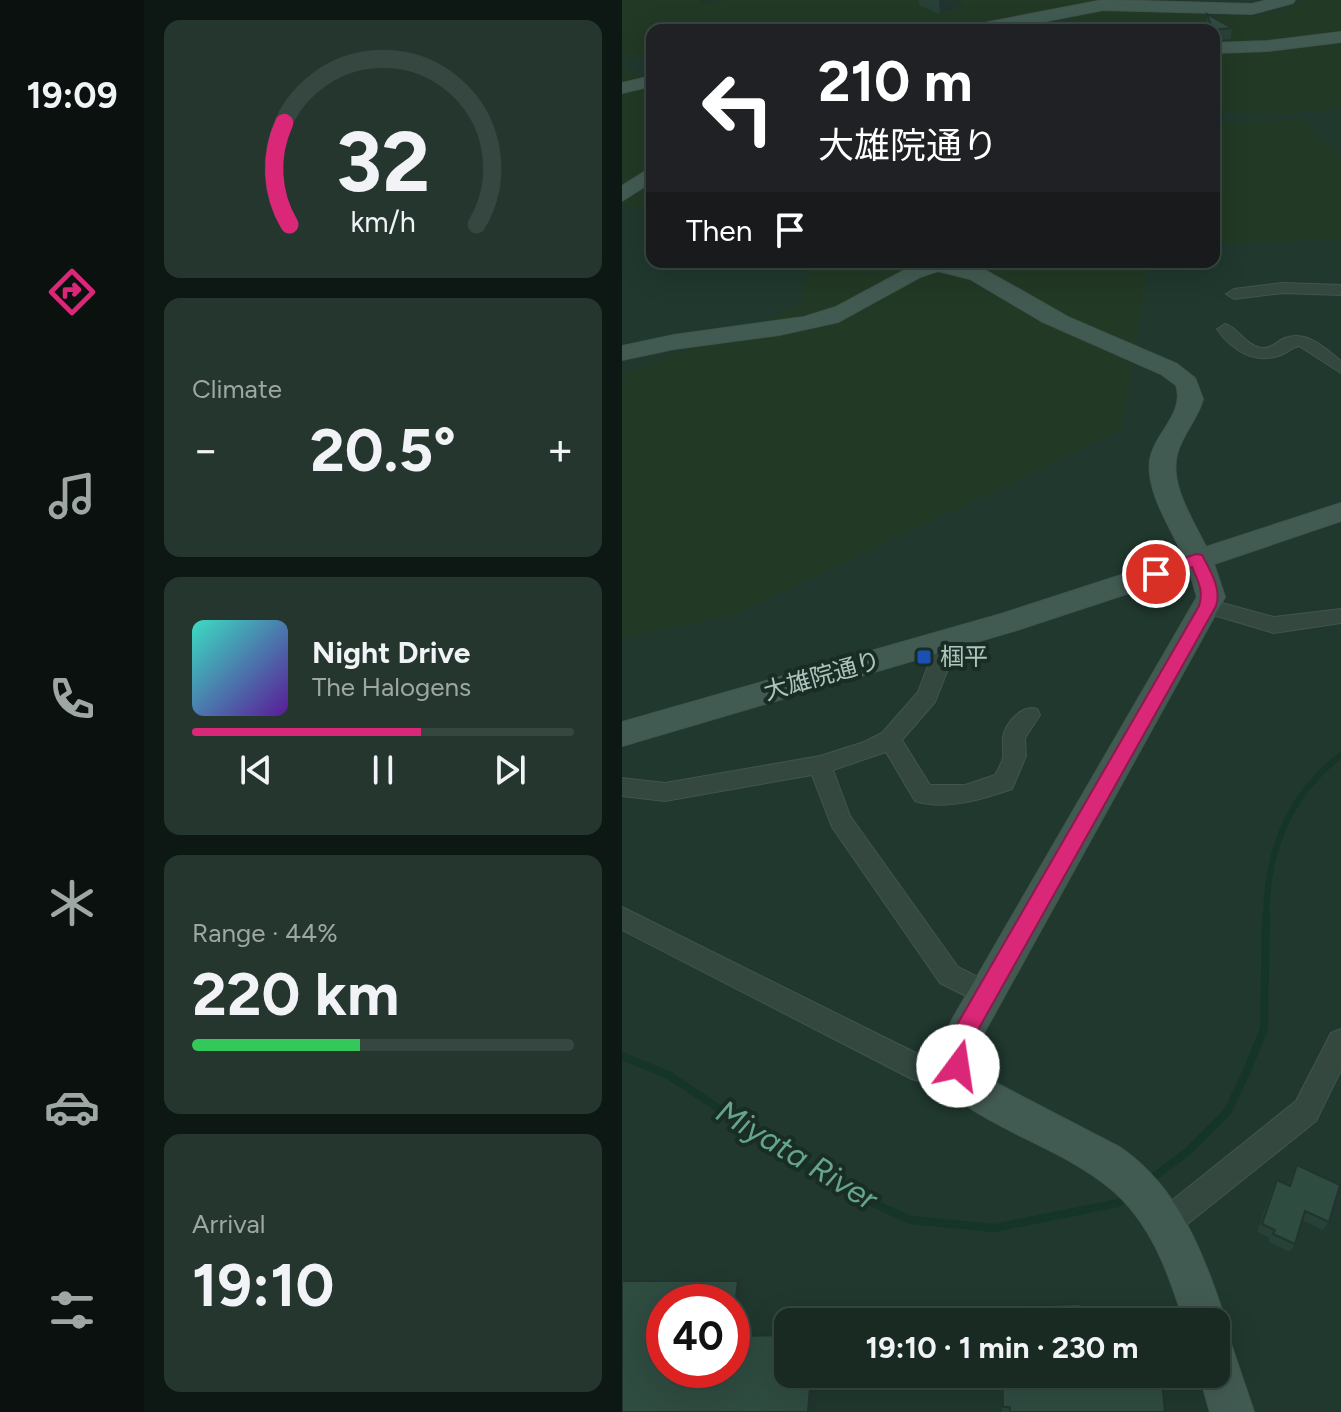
<!DOCTYPE html>
<html lang="en">
<head>
<meta charset="utf-8">
<style>
  :root { --surface:#182a22; --page:#25362f; --text:#f1f3f6; --muted:#9fa7a5; --line:#364640; --accent:#db2777 }
  body { margin:0; font-family:Figtree,"Noto Sans JP",sans-serif; background:var(--page); color:var(--text); height:100vh; display:flex; flex-direction:column; font-size:30px; white-space:nowrap }
  * { box-sizing:border-box; margin:0 }
  p { font-size:26px; color:var(--muted) }
  .icon { flex:none; width:44px; height:44px; fill:none; stroke:currentColor; stroke-width:2; stroke-linecap:round; stroke-linejoin:round }
  .map { position:relative; flex:1; overflow:hidden }
  .sheet { display:flex; flex-direction:column; gap:20px; padding:20px; background:#0d1713; width:478px }
  .sheet>* { flex:none }
  .banner { position:absolute; left:24px; top:24px; width:574px; height:244px; border-radius:16px; box-shadow:0 8px 32px #0002,0 0 0 2px var(--line); background:#202124; color:#fff; overflow:hidden }
  .speed { position:absolute; left:24px; top:1284px; display:flex; gap:16px; font-size:40px; font-weight:700; text-align:center }
  .speed>* { display:grid; place-content:center; width:104px; height:104px; border-radius:50%; background:var(--surface); box-shadow:0 8px 32px #0002,0 0 0 2px var(--line); line-height:1 }
  .speed .limit { border:12px solid #d22; background:#fff; color:#111 }
  .pin { position:absolute; display:grid; place-items:center; width:68px; height:68px; color:#fff; margin:-34px; border:4px solid #fff; border-radius:50%; box-shadow:0 2px 8px #0007 }
  .me { position:absolute; width:88px; margin:-44px; rotate:14deg; stroke-linejoin:round; filter:drop-shadow(0 0 6px #0008) }
  .turn { display:flex; align-items:center; gap:28px; height:168px; padding:0 40px; font-size:36px }
  .turn .icon { width:104px; height:104px; stroke-width:2.5 }
  .turn b { display:block; font-size:56px; line-height:68px }
  .then { display:flex; align-items:center; height:76px; padding:0 40px; background:#0003; gap:16px; font-size:30px }
  .big { font-size:60px; font-weight:700; line-height:1.1 }
  .sheet .card { flex:1; display:flex; flex-direction:column; justify-content:center; gap:12px; min-width:0; padding:0 28px; border-radius:16px; background:var(--page) }
  .sheet .dial { align-items:center; gap:0 }
  .dial svg { height:208px; overflow:visible; fill:none; stroke:var(--line); stroke-width:7; stroke-linecap:round; text-anchor:middle }
  .dial text { fill:var(--text); stroke:none }
  .song { display:flex; align-items:center; gap:24px }
  .cover { width:96px; height:96px; border-radius:12px; background:linear-gradient(135deg,hsl(170 70% 55%),hsl(270 70% 35%)) }
  .played { height:8px; border-radius:4px; background:linear-gradient(90deg,var(--accent) 60%,var(--line) 60%) }
  .keys { display:flex; justify-content:space-around; direction:ltr }
  .heat { display:flex; justify-content:space-between; align-items:center; font-size:44px; direction:ltr }
  .charge { height:12px; border-radius:6px; background:linear-gradient(90deg,#34c759 44%,var(--line) 0) }
  .trip { position:absolute; left:152px; top:1308px; width:456px; height:80px; border-radius:16px; background:var(--surface); box-shadow:0 8px 32px #0002,0 0 0 2px var(--line); font-weight:700; line-height:80px; text-align:center }
  main { display:flex; flex:1; min-height:0 }
  .menu { display:flex; flex-direction:column; width:144px; justify-content:space-around; align-items:center; background:#0a110e; color:var(--muted) }
  .menu .icon { width:56px; height:56px }
  .menu .selected { color:var(--accent) }
  .menu b { font-size:36px; color:var(--text) }
  .map>svg:first-child { display:block }
</style>
</head>
<body>
<main>
<nav class="menu">
<b>19:09</b>
<svg class="icon selected" aria-label="directions" viewBox="0 0 24 24"><path d="M12 3l9 9-9 9-9-9zM9 14v-3h6M13 9l2 2-2 2"/></svg>
<svg class="icon" aria-label="music" viewBox="0 0 24 24"><path d="M9 18V5l10-2v13"/><circle cx="6" cy="18" r="3"/><circle cx="16" cy="16" r="3"/></svg>
<svg class="icon" aria-label="phone" viewBox="0 0 24 24"><path d="M5 4h4l2 5-3 2q2 4 5 5l2-3 5 2v4C11 20 4 13 5 4z"/></svg>
<svg class="icon" aria-label="climate" viewBox="0 0 24 24"><path d="M12 3v18M4 7l16 10M4 17L20 7"/></svg>
<svg class="icon" aria-label="car" viewBox="0 0 24 24"><path d="M5 17H2v-5l4-1 3-4h7l3 4 3 1v5h-3M9 17h6M6 11h13"/><circle cx="7" cy="17" r="2"/><circle cx="17" cy="17" r="2"/></svg>
<svg class="icon" aria-label="filters" viewBox="0 0 24 24"><path d="M4 7h16M4 17h16"/><circle cx="9" cy="7" r="2"/><circle cx="15" cy="17" r="2"/></svg>
</nav>
<section class="sheet">
<div class="card dial"><svg viewBox="0 0 100 80">
<path d="M14 69A42 42 0 1 1 86 69"/>
<path d="M14 69A42 42 0 0 1 12 30" stroke="#db2777"/>
<text x="50" y="56" font-size="32" font-weight="700">32</text>
<text x="50" y="72" font-size="11">km/h</text>
</svg></div>
<div class="card"><p>Climate</p>
<div class="heat"><a>−</a><b class="big">20.5°</b><a>+</a></div>
</div>
<div class="card">
<div class="song"><i class="cover"></i><div><b>Night Drive</b><p>The Halogens</p></div></div>
<div class="played"></div>
<div class="keys"><svg class="icon" aria-label="previous" viewBox="0 0 24 24"><path d="M18 5L8 12l10 7zM5 5v14"/></svg><svg class="icon" aria-label="pause" viewBox="0 0 24 24"><path d="M8 5v14M16 5v14"/></svg><svg class="icon" aria-label="next" viewBox="0 0 24 24"><path d="M6 5l10 7-10 7zM19 5v14"/></svg></div>
</div>
<div class="card"><p>Range · 44%</p><b class="big">220 km</b><div class="charge"></div></div>
<div class="card"><p>Arrival</p><b class="big">19:10</b></div>
</section>
<div class="map">
<svg width="719" height="1412" viewBox="0 0 719 1412">
  <rect width="100%" height="100%" fill="#20382e"/>
  <path fill="#223925" d="M 0,0 L 490,0 L 340,30 L 30,30 L 30,56 L 0,56 Z
    M 683,0 L 719,0 L 719,109 L 642,115 L 592,110 L 592,30 L 367,30 L 406,21 L 451,22 L 452,16 C 508,0 583,22 642,14 C 657,12 670,6 683,0 Z
    M 0,69 L 6,70 L 30,87 L 30,213 L 0,205 Z
    M 680,119 L 719,157 L 719,239 L 592,244 L 592,125 Z
    M 191,262 L 527,262 L 500,430 L 114,614 L 0,638 L 0,375 L 176,307 Z"/>
  <g fill="none" stroke-linecap="round" stroke-linejoin="round">
    <path stroke="#143528" stroke-width="6" d="M 644,917 C 645,851 666,796 719,755"/>
    <path stroke="#143528" stroke-width="8" d="M 0,1056 L 48,1076 L 215,1187 L 289,1220 L 372,1228 L 496,1203 L 506,1196
      M 525,1182 L 565,1152 L 606,1111 L 624,1073 L 642,1029 L 644,915"/>
    <g stroke="#40554d" stroke-width="2">
      <path id="street" d="M 661,283 L 719,285 L 719,295 L 661,293 L 612,299 L 604,294 L 612,289 Z
        M 603,324 C 617,328 623,345 639,348 C 649,349 654,342 663,338 C 685,330 703,348 719,361 L 719,373 L 677,346 C 669,348 666,352 659,355 C 633,365 609,350 595,329 Z
        M 585,599 L 652,617 L 719,609 L 719,623 L 652,633 L 578,611 L 575,606 L 578,601 Z
        M 327,631 L 334,634 L 338,639 L 313,702 L 280,740 L 308,785 L 343,785 L 373,775 C 376,770 379,764 381,758 C 382,751 380,745 381,738 C 383,723 400,704 415,709 L 418,715 L 403,738 L 404,756 L 390,789 C 360,799 325,811 293,801 L 264,752 L 211,770 L 228,816 L 336,967 L 373,986 L 377,994 L 373,1002 L 364,1006 L 318,983 L 210,827 L 190,775 L 43,801 L 0,796 L 0,778 L 43,783 L 198,756 L 242,742 L 260,733 L 296,692 L 316,639 L 320,634 Z
        M 0,907 L 304,1058 L 317,1061 L 336,1053 L 346,1057 L 350,1066 L 346,1075 L 317,1087 L 290,1079 L 0,930 Z
        M 719,1029 L 719,1070 L 694,1121 L 553,1234 L 543,1239 L 533,1234 L 528,1224 L 533,1214 L 674,1101 L 709,1033 Z"/>
    </g>
    <g stroke="#40554d" stroke-width="2">
      <path id="secondary" d="M 481,0 L 630,4 L 646,0 L 673,0 L 671,3 L 630,14 L 481,10 L 378,30 L 344,30 L 352,25 Z
        M 719,32 L 719,42 L 646,51 L 592,53 L 592,43 L 646,41 Z
        M 30,76 L 30,86 L 0,93 L 0,83 Z
        M 30,167 L 30,182 L 0,201 L 0,186 Z
        M 338,262 L 363,270 L 448,318 L 555,364 L 573,378 L 581,399 C 576,418 562,432 556,451 C 545,482 571,520 584,547 L 719,503 L 719,521 L 592,564 L 603,597 L 357,1042 C 351,1063 359,1069 374,1083 L 499,1148 C 558,1189 582,1256 604,1322 L 595,1338 L 609,1344 L 632,1412 L 588,1412 L 577,1374 L 594,1374 L 594,1322 L 562,1322 C 547,1273 529,1222 488,1188 C 447,1154 392,1137 348,1108 C 314,1077 311,1059 331,1018 L 575,597 L 568,573 L 395,630 L 0,746 L 0,722 L 379,614 L 561,555 C 549,528 524,492 528,460 C 532,434 564,413 554,385 L 539,374 L 419,321 L 348,279 L 316,271 L 298,277 L 216,322 L 157,335 L 52,349 L 0,360 L 0,346 L 52,335 L 182,317 L 214,307 L 296,263 Z"/>
    </g>
    <use href="#street" fill="#344840" fill-rule="evenodd"/>
    <use href="#secondary" fill="#425b52" fill-rule="evenodd"/>
  </g>
  <path fill="#284138" d="M 297,0 L 339,0 L 339,7 L 318,14 L 297,5 Z
    M 585,14 L 610,28 L 609,39 L 592,41 L 592,30 L 586,30 L 584,25 Z
    M 675,1165 L 707,1222 L 701,1230 L 680,1220 L 673,1244 L 668,1252 L 647,1242 L 648,1238 L 635,1232 L 650,1189 L 655,1180 L 666,1185 Z
    M 379,1374 L 539,1374 L 543,1412 L 380,1412 Z"/>
  <path fill="#21352e" d="M 78,0 L 104,0 L 79,4 Z
    M 317,0 L 339,0 L 339,7 L 318,14 Z
    M 116,1281 L 123,1296 L 117,1349 L 110,1337 Z
    M 189,1374 L 195,1374 L 192,1412 L 186,1412 Z"/>
  <path fill="#2f4c41" stroke="#21352e" stroke-width="2" d="M 585,14 L 610,28 L 591,30 Z
    M 675,1165 L 718,1185 L 707,1222 L 683,1211 L 673,1244 L 651,1234 L 653,1230 L 640,1224 L 655,1180 L 668,1186 Z
    M 0,1281 L 116,1281 L 110,1328 L 110,1302 L 42,1302 L 42,1370 L 110,1370 L 110,1336 L 166,1335 L 166,1374 L 189,1374 L 186,1412 L 0,1412 Z
    M 459,1304 L 461,1322 L 400,1322 L 399,1306 Z
    M 380,1374 L 539,1374 L 543,1412 L 388,1412 L 388,1407 L 381,1407 Z"/>
  <path fill="#db2777" stroke="#8e194d" stroke-width="2" d="M 574,554 L 580,555 C 588,570 600,589 594,606 L 352,1037 L 344,1073 L 336,1076 L 328,1073 C 320,1056 328,1039 336,1023 L 577,606 C 582,591 576,581 570,567 L 534,580 L 526,574 L 528,570 Z"/>
  <rect fill="#1a4fb4" stroke="#192d25" stroke-width="3" x="294" y="649" width="16" height="16" rx="4"/>
  <g text-anchor="middle" stroke-width="8" stroke-linejoin="round" paint-order="stroke">
    <g font-size="24" fill="#aec5bd" stroke="#192d25" text-anchor="start">
      <text x="318" y="665">椢平</text>
    </g>
    <g font-size="24" fill="#aec5bd" stroke="#192d25">
      <text transform="translate(200 676) rotate(-16)" y="8">大雄院通り</text>
    </g>
    <g font-size="32" font-style="italic" fill="#66a58c" stroke="#192d25">
      <text transform="translate(175 1155) rotate(31)" y="11">Miyata River</text>
    </g>
  </g>
</svg>
<div class="speed"><div class="limit">40</div></div>
<div class="pin" style="left:534px;top:574px;background:#d93025"><svg class="icon" aria-label="arrive" viewBox="0 0 24 24"><path d="M6 21V4h12l-3 4 3 4H6"/></svg></div>
<svg class="me" style="left:336px;top:1066px" viewBox="-20 -20 40 40"><circle r="19" fill="#fff"/><path d="M0-13L10 11 0 6-10 11z" fill="#db2777"/></svg>
<div class="trip">19:10 · 1 min · 230 m</div>
<div class="banner">
<div class="turn"><svg class="icon" aria-label="left" viewBox="0 0 24 24"><path d="M17 20v-9H6M10 6l-5 5 5 5"/></svg><div><b>210 m</b>大雄院通り</div></div>
<div class="then">Then<svg class="icon" aria-label="arrive" viewBox="0 0 24 24"><path d="M6 21V4h12l-3 4 3 4H6"/></svg></div>
</div>
</div>
</main>
</body>
</html>
